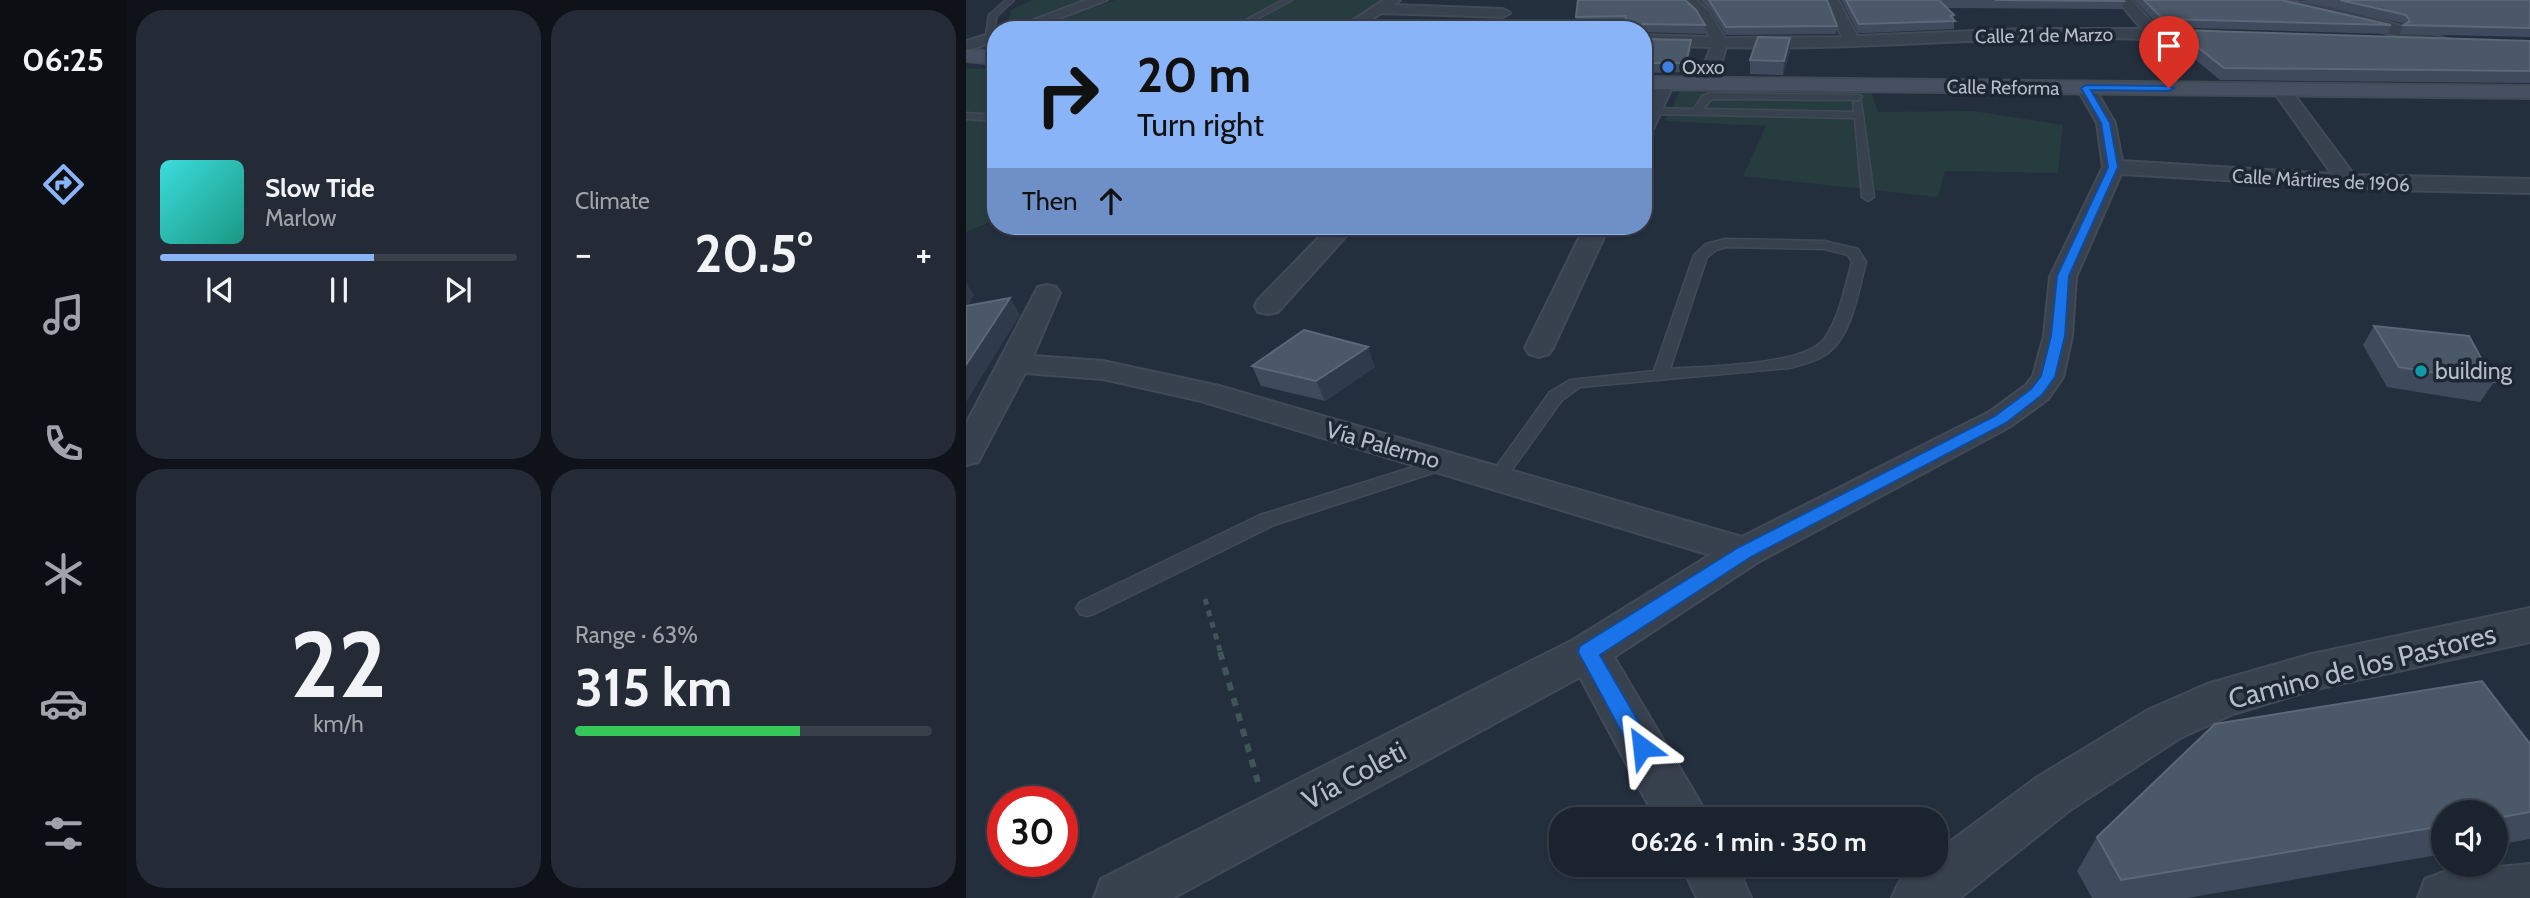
<!DOCTYPE html>
<html lang="en">
<head>
<meta charset="utf-8">
<style>
  :root { --surface:#1b232e; --page:#242b36; --text:#f1f3f6; --muted:#a0a4aa; --line:#39404a; --accent:#8ab4f8 }
  body { margin:0; font-family:Cabin,sans-serif; background:var(--page); color:var(--text); height:100vh; display:flex; flex-direction:column; font-size:26px; white-space:nowrap }
  * { box-sizing:border-box; margin:0 }
  p { font-size:23px; color:var(--muted) }
  .icon { flex:none; width:38px; height:38px; fill:none; stroke:currentColor; stroke-width:2; stroke-linecap:round; stroke-linejoin:round }
  .map { position:relative; flex:1; overflow:hidden }
  .side { display:flex; flex-direction:column; gap:10px; padding:10px; background:#0f1319; width:840px }
  .side>* { flex:none }
  .banner { position:absolute; left:21px; top:21px; width:665px; height:214px; border-radius:28px; box-shadow:0 2px 5px #0004,0 0 0 2px var(--line); background:#8ab4f8; color:#111; overflow:hidden }
  .tools { position:absolute; left:1465px; top:800px; display:grid; gap:14px }
  .tools a { display:grid; place-items:center; width:77px; height:77px; border-radius:50%; background:var(--surface); box-shadow:0 2px 5px #0004,0 0 0 2px var(--line); font-size:35px }
  .speed { position:absolute; left:21px; top:786px; display:flex; gap:14px; font-size:35px; font-weight:700; text-align:center }
  .speed>* { display:grid; place-content:center; width:91px; height:91px; border-radius:50%; background:var(--surface); box-shadow:0 2px 5px #0004,0 0 0 2px var(--line); line-height:1 }
  .speed .limit { border:10px solid #d22; background:#fff; color:#111 }
  .pin { position:absolute; display:grid; place-items:center; width:60px; height:60px; color:#fff; margin:-72px -30px; border-radius:50% 50% 50% 0; rotate:-45deg; box-shadow:0 0 7px #0007 }
  .pin .icon { rotate:45deg }
  .me { position:absolute; width:77px; margin:-38px; rotate:330deg; stroke-linejoin:round; filter:drop-shadow(0 0 5px #0008) }
  .turn { display:flex; align-items:center; gap:24px; height:147px; padding:0 35px; font-size:32px }
  .turn .icon { width:91px; height:91px; stroke-width:2.5 }
  .turn b { display:block; font-size:49px; line-height:60px }
  .then { display:flex; align-items:center; height:66px; padding:0 35px; background:#0003; gap:14px; font-size:26px }
  .big { font-size:52px; font-weight:700; line-height:1.1 }
  .side .card { flex:1; display:flex; flex-direction:column; justify-content:center; gap:10px; min-width:0; padding:0 24px; border-radius:28px; background:var(--page) }
  .side .dial { align-items:center; gap:0 }
  .dial b { font-size:91px; line-height:1 }
  .song { display:flex; align-items:center; gap:21px }
  .cover { width:84px; height:84px; border-radius:10px; background:linear-gradient(135deg,hsl(180 70% 55%),hsl(170 70% 35%)) }
  .played { height:7px; border-radius:4px; background:linear-gradient(90deg,var(--accent) 60%,var(--line) 60%) }
  .keys { display:flex; justify-content:space-around; direction:ltr }
  .heat { display:flex; justify-content:space-between; align-items:center; font-size:38px; direction:ltr }
  .charge { height:10px; border-radius:5px; background:linear-gradient(90deg,#34c759 63%,var(--line) 0) }
  .side .tiles { flex:1; display:grid; gap:10px; grid-template-columns:repeat(2,1fr) }
  .trip { position:absolute; left:583px; top:807px; width:399px; height:70px; border-radius:28px; background:var(--surface); box-shadow:0 2px 5px #0004,0 0 0 2px var(--line); font-weight:700; line-height:70px; text-align:center }
  main { display:flex; flex:1; min-height:0 }
  .tab-bar { display:flex; flex-direction:column; width:126px; justify-content:space-around; align-items:center; background:#0b0e12; color:var(--muted) }
  .tab-bar .icon { width:49px; height:49px }
  .tab-bar .current { color:var(--accent) }
  .tab-bar b { font-size:32px; color:var(--text) }
  .map>svg:first-child { display:block }
</style>
</head>
<body>
<main>
<nav class="tab-bar">
<b>06:25</b>
<svg class="icon current" aria-label="directions" viewBox="0 0 24 24"><path d="M12 3l9 9-9 9-9-9zM9 14v-3h6M13 9l2 2-2 2"/></svg>
<svg class="icon" aria-label="music" viewBox="0 0 24 24"><path d="M9 18V5l10-2v13"/><circle cx="6" cy="18" r="3"/><circle cx="16" cy="16" r="3"/></svg>
<svg class="icon" aria-label="phone" viewBox="0 0 24 24"><path d="M5 4h4l2 5-3 2q2 4 5 5l2-3 5 2v4C11 20 4 13 5 4z"/></svg>
<svg class="icon" aria-label="climate" viewBox="0 0 24 24"><path d="M12 3v18M4 7l16 10M4 17L20 7"/></svg>
<svg class="icon" aria-label="car" viewBox="0 0 24 24"><path d="M5 17H2v-5l4-1 3-4h7l3 4 3 1v5h-3M9 17h6M6 11h13"/><circle cx="7" cy="17" r="2"/><circle cx="17" cy="17" r="2"/></svg>
<svg class="icon" aria-label="filters" viewBox="0 0 24 24"><path d="M4 7h16M4 17h16"/><circle cx="9" cy="7" r="2"/><circle cx="15" cy="17" r="2"/></svg>
</nav>
<section class="side">
<div class="tiles">
<div class="card">
<div class="song"><i class="cover"></i><div><b>Slow Tide</b><p>Marlow</p></div></div>
<div class="played"></div>
<div class="keys"><svg class="icon" aria-label="previous" viewBox="0 0 24 24"><path d="M18 5L8 12l10 7zM5 5v14"/></svg><svg class="icon" aria-label="pause" viewBox="0 0 24 24"><path d="M8 5v14M16 5v14"/></svg><svg class="icon" aria-label="next" viewBox="0 0 24 24"><path d="M6 5l10 7-10 7zM19 5v14"/></svg></div>
</div>
<div class="card"><p>Climate</p>
<div class="heat"><a>−</a><b class="big">20.5°</b><a>+</a></div>
</div>
<div class="card dial"><b>22</b><p>km/h</p></div>
<div class="card"><p>Range · 63%</p><b class="big">315 km</b><div class="charge"></div></div>
</div>
</section>
<div class="map">
<svg width="1564" height="898" viewBox="0 0 1564 898">
  <rect width="100%" height="100%" fill="#242f3e"/>
  <path fill="#263c3f" d="M 66,0 L 121,0 L 41,27 L 45,10 Z
    M 149,0 L 418,0 L 367,30 L 63,30 Z
    M 0,68 L 30,70 L 30,219 L 0,232 Z
    M 714,91 L 905,92 L 912,112 L 1008,111 L 1097,125 L 1092,173 L 979,171 L 972,197 L 777,176 L 800,126 L 699,121 Z"/>
  <g fill="none" stroke-linecap="round" stroke-linejoin="round">
    <g stroke="#414a57" stroke-width="3">
      <path id="lane" d="M 40,0 L 48,0 L 31,16 L 26,38 L 19,40 L 23,15 Z
        M 317,0 L 326,0 L 271,30 L 261,30 Z
        M 745,93 L 894,95 L 896,97 L 891,100 L 746,99 L 737,109 L 888,112 L 887,103 L 895,101 L 908,197 L 902,201 L 896,197 L 889,118 L 686,114 L 681,111 L 686,108 L 728,109 L 736,96 Z
        M 0,113 L 30,115 L 30,121 L 0,119 Z
        M 759,239 L 858,241 L 892,249 L 900,262 C 892,291 886,338 859,355 C 848,362 835,365 823,368 L 614,387 L 596,400 L 537,482 L 525,482 L 522,478 L 525,474 L 584,392 L 604,380 L 688,371 L 728,255 L 740,244 ZM 760,247 L 858,249 L 882,255 L 886,262 C 879,287 874,316 859,338 C 840,366 739,366 704,369 L 741,257 L 750,250 Z
        M 479,457 L 485,459 L 488,463 L 485,467 L 308,525 L 128,614 L 121,616 L 114,614 L 110,608 L 114,602 L 294,515 Z"/>
    </g>
    <g stroke="#414a57" stroke-width="4">
      <path id="street" d="M 121,0 L 141,0 L 62,30 L 40,30 Z
        M 418,0 L 434,0 L 428,5 L 537,9 L 544,13 L 537,17 L 415,13 L 390,30 L 372,30 Z
        M 715,0 L 730,0 L 743,12 L 759,38 L 876,37 L 858,0 L 872,0 L 891,36 L 1056,29 L 1176,29 L 1151,0 L 1165,0 L 1193,30 L 1252,32 L 1260,37 L 1252,42 C 1186,39 1120,36 1054,39 C 956,42 858,50 760,47 L 749,84 L 740,89 L 731,84 L 745,47 L 677,45 L 677,35 L 744,37 L 732,17 Z
        M 1299,0 C 1359,0 1426,24 1484,40 L 1487,43 L 1479,48 L 1301,3 Z
        M 30,32 L 30,41 L 0,51 L 0,41 Z
        M 699,78 L 708,83 L 687,129 L 677,135 L 677,109 L 693,79 Z
        M 1120,83 L 1126,84 L 1149,123 L 1156,161 L 1366,174 L 1306,89 L 1315,84 L 1321,85 L 1388,175 L 1564,179 L 1564,193 L 1426,190 L 1155,174 L 1110,277 L 1106,336 L 1097,377 L 1082,399 L 1045,426 L 792,562 L 648,657 L 734,802 L 742,819 L 690,819 L 614,677 L 207,898 L 128,898 L 135,879 L 607,640 L 744,555 L 235,401 L 137,379 L 59,373 L 12,462 L 0,465 L 0,424 L 72,287 L 81,285 L 90,287 L 94,293 L 67,356 L 137,361 L 253,386 L 776,537 L 1023,412 L 1060,385 L 1067,376 L 1078,336 L 1084,277 L 1137,167 L 1131,123 L 1111,88 Z
        M 364,226 L 389,226 L 312,312 L 302,314 L 292,312 L 289,306 L 292,300 Z
        M 619,226 L 643,226 L 587,348 L 583,354 L 573,357 L 563,354 L 559,348 Z
        M 1564,608 L 1564,642 L 1346,690 L 1267,714 L 1214,738 L 1104,810 L 994,898 L 926,898 C 934,876 945,864 970,864 L 970,852 L 1070,778 L 1182,710 L 1241,684 L 1346,654 Z
        M 715,864 L 770,864 L 785,898 L 731,898 Z
        M 1564,864 L 1564,898 L 1452,898 L 1459,879 L 1478,872 Z"/>
    </g>
    <g stroke="#414a57" stroke-width="4">
      <path id="secondary" d="M 0,49 L 30,52 L 30,64 L 0,61 Z
        M 677,77 L 1564,86 L 1564,98 L 677,89 Z"/>
    </g>
    <path stroke="#3f5557" stroke-width="5" stroke-dasharray="6 6" stroke-linecap="butt" d="M 239,599 L 255,654"/>
    <path stroke="#3f5557" stroke-width="6" stroke-dasharray="8 8" stroke-linecap="butt" d="M 254,652 L 292,782"/>
    <use href="#lane" fill="#38414e" fill-rule="evenodd"/>
    <use href="#street" fill="#38414e" fill-rule="evenodd"/>
    <use href="#secondary" fill="#465061" fill-rule="evenodd"/>
  </g>
  <path fill="#3f4b5c" d="M 612,0 L 739,25 L 739,34 L 677,32 L 677,30 L 658,30 L 658,25 L 611,26 L 610,17 Z
    M 734,0 L 861,0 L 871,26 L 870,34 L 760,35 L 745,11 Z
    M 875,0 L 1157,0 L 1158,1 L 1156,9 L 981,8 L 988,15 L 988,29 L 902,33 L 892,33 Z
    M 1168,0 L 1315,0 L 1425,25 L 1421,34 L 1194,27 Z
    M 1335,0 L 1564,0 L 1564,37 L 1434,34 L 1437,26 L 1436,23 Z
    M 1210,30 L 1564,41 L 1564,83 L 1254,80 L 1207,41 Z
    M 677,39 L 725,49 L 721,72 L 677,73 Z
    M 824,51 L 817,75 L 784,74 L 784,60 Z
    M 1408,326 L 1528,382 L 1514,402 L 1421,387 L 1397,345 Z
    M 286,366 L 409,367 L 359,401 L 295,386 Z
    M 1564,744 L 1564,839 L 1530,845 L 1530,812 L 1477,812 L 1477,854 L 1221,898 L 1126,898 L 1111,871 L 1131,837 Z"/>
  <path fill="#2f3b4b" d="M 824,38 L 824,51 L 817,75 L 818,61 Z
    M 725,40 L 725,49 L 721,72 L 720,63 Z
    M 0,283 L 8,295 L 0,309 Z
    M 44,298 L 54,315 L 0,402 L 0,365 Z
    M 402,347 L 409,367 L 359,401 L 350,381 Z"/>
  <path fill="#4b5868" stroke="#5c6777" stroke-width="2" d="M 612,0 L 719,0 L 730,10 L 739,25 L 676,24 L 675,30 L 658,30 L 660,16 L 610,17 Z
    M 743,0 L 861,0 L 871,26 L 760,27 Z
    M 880,0 L 973,0 L 988,15 L 984,16 L 989,21 L 893,24 Z
    M 1029,0 L 1157,0 L 1158,1 Z
    M 1178,0 L 1315,0 L 1425,25 L 1197,19 Z
    M 1374,0 L 1564,0 L 1564,28 L 1438,25 L 1444,21 L 1440,15 Z
    M 1210,30 L 1564,41 L 1564,71 L 1258,68 Z
    M 792,37 L 824,38 L 818,61 L 784,60 Z
    M 677,39 L 725,40 L 720,63 L 677,63 Z
    M 44,298 L 0,365 L 0,306 Z
    M 1408,326 L 1503,336 L 1528,382 L 1433,367 Z
    M 338,330 L 402,347 L 350,381 L 286,366 Z
    M 1516,681 L 1564,744 L 1564,812 L 1530,818 L 1530,812 L 1477,812 L 1477,826 L 1155,880 L 1131,837 L 1249,724 Z"/>
  <path fill="#1a73e8" stroke="#114b97" stroke-width="2" d="M 1120,85 L 1203,86 L 1208,88 L 1203,91 L 1125,90 L 1144,123 L 1152,167 L 1103,276 L 1099,336 L 1089,377 L 1076,395 L 1040,423 L 785,557 L 634,655 L 687,747 L 684,755 L 676,758 L 668,755 L 612,652 L 614,646 L 773,547 L 1029,416 L 1065,389 L 1075,376 L 1085,336 L 1091,276 L 1142,167 L 1135,123 L 1115,88 Z"/>
  <circle fill="#3f7fe0" stroke="#1d2633" stroke-width="2.5" cx="702" cy="67" r="7"/>
  <circle fill="#0f9aa8" stroke="#1d2633" stroke-width="2.5" cx="1455" cy="371" r="7"/>
  <g text-anchor="middle" stroke-width="7" stroke-linejoin="round" paint-order="stroke">
    <g font-size="19" fill="#b4bcc9" stroke="#1d2633">
      <text transform="translate(1078 35) rotate(-1)" y="7">Calle 21 de Marzo</text>
      <text transform="translate(1037 87) rotate(1)" y="7">Calle Reforma</text>
      <text transform="translate(1355 180) rotate(3)" y="7">Calle Mártires de 1906</text>
    </g>
    <g font-size="19" fill="#b4bcc9" stroke="#1d2633" text-anchor="start">
      <text x="716" y="74">Oxxo</text>
    </g>
    <g font-size="23" fill="#b4bcc9" stroke="#1d2633" text-anchor="start">
      <text x="1469" y="379">building</text>
    </g>
    <g font-size="23" fill="#b4bcc9" stroke="#1d2633">
      <text transform="translate(417 445) rotate(16)" y="8">Vía Palermo</text>
    </g>
    <g font-size="28" fill="#b4bcc9" stroke="#1d2633">
      <text transform="translate(1396 666) rotate(-14)" y="10">Camino de los Pastores</text>
      <text transform="translate(388 775) rotate(-28)" y="10">Vía Coleti</text>
    </g>
  </g>
</svg>
<div class="tools">
<a><svg class="icon" aria-label="sound" viewBox="0 0 24 24"><path d="M4 9h4l5-4v14l-5-4H4zM17 9q2 3 0 6"/></svg></a>
</div>
<div class="speed"><div class="limit">30</div></div>
<div class="pin" style="left:1203px;top:88px;background:#d93025"><svg class="icon" aria-label="arrive" viewBox="0 0 24 24"><path d="M6 21V4h12l-3 4 3 4H6"/></svg></div>
<svg class="me" style="left:676px;top:747px" viewBox="-20 -20 40 40"><path d="M0-17L14 15 0 8-14 15z" fill="#1a73e8" stroke="#fff" stroke-width="4"/></svg>
<div class="trip">06:26 · 1 min · 350 m</div>
<div class="banner">
<div class="turn"><svg class="icon" aria-label="right" viewBox="0 0 24 24"><path d="M7 20v-9h11M14 6l5 5-5 5"/></svg><div><b>20 m</b>Turn right</div></div>
<div class="then">Then<svg class="icon" aria-label="ahead" viewBox="0 0 24 24"><path d="M12 20V5M6 11l6-6 6 6"/></svg></div>
</div>
</div>
</main>
</body>
</html>
